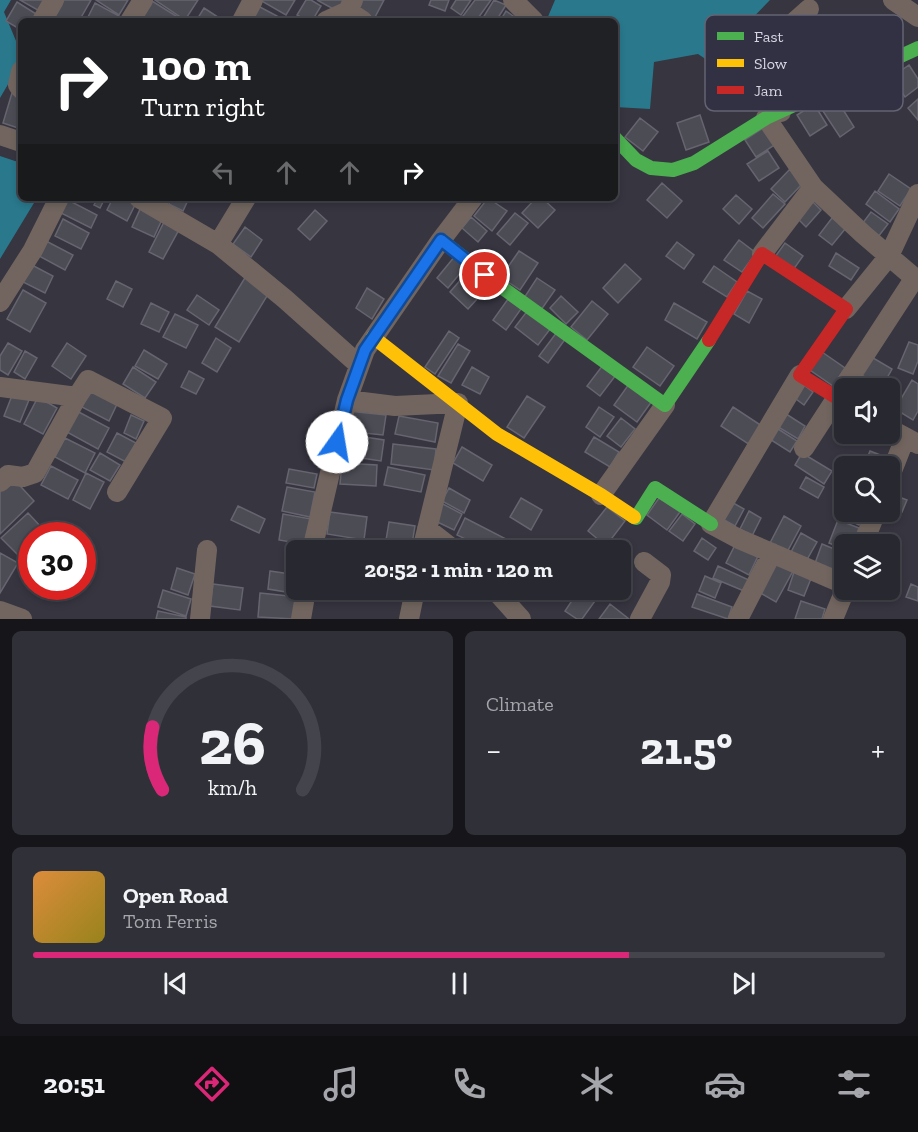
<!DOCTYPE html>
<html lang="en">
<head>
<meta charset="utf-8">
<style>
  :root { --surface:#282830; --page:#303038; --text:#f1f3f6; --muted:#a5a6ab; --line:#44444c; --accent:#db2777 }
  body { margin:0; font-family:"Zilla Slab",serif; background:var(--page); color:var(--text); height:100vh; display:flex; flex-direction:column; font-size:22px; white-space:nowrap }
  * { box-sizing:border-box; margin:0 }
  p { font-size:20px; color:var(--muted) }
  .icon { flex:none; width:33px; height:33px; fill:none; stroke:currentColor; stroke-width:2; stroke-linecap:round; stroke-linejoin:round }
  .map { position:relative; height:619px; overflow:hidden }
  .details { display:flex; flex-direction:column; gap:12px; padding:12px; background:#16161a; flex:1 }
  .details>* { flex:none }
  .banner { position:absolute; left:18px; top:18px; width:600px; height:183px; border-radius:9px; box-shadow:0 3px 9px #0003,0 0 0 2px var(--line); background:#202124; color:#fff; overflow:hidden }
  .fabs { position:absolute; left:834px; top:378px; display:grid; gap:12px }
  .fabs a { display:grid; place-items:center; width:66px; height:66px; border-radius:9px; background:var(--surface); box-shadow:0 3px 9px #0003,0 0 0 2px var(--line); font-size:30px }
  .speed { position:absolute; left:18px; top:522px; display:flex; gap:12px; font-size:30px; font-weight:700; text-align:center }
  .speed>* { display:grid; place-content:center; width:78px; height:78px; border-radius:50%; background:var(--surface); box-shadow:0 3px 9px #0003,0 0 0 2px var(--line); line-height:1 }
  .speed .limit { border:9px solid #d22; background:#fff; color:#111 }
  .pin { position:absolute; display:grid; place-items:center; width:51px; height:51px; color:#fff; margin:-26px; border:3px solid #fff; border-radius:50%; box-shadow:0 2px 6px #0007 }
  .me { position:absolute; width:66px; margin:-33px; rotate:13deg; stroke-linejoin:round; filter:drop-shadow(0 0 4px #0008) }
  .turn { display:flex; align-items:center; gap:21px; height:126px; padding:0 24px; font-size:27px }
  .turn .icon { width:78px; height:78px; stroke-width:2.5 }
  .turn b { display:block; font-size:42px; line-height:51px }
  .lanes { display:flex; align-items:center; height:57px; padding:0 24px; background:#0003; justify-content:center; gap:30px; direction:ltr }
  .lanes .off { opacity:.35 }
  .big { font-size:45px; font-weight:800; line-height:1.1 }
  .details .tile { flex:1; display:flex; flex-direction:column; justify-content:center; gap:9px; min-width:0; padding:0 21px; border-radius:9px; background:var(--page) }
  .details .dial { align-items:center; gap:0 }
  .dial svg { height:156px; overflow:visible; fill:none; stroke:var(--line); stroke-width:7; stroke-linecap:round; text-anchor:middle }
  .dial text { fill:var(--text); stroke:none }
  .song { display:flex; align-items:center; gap:18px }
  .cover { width:72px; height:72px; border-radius:9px; background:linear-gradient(135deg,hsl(30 70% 55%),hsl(50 70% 35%)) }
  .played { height:6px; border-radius:3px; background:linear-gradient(90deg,var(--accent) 70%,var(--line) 70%) }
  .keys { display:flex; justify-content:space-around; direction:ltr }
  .heat { display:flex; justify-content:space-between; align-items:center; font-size:33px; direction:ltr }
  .details .tiles { flex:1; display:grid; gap:12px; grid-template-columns:1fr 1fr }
  .tile:last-child { grid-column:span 2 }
  .trip { position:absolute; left:286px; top:540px; width:345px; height:60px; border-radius:9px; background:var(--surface); box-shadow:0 3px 9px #0003,0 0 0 2px var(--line); font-weight:800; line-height:60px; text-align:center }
  .tab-bar { display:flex; height:96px; justify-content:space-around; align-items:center; background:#101013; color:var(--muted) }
  .tab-bar .icon { width:42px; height:42px }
  .tab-bar .active { color:var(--accent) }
  .tab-bar b { font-size:27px; color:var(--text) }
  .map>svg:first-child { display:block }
</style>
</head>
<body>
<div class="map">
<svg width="918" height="619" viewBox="0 0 918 619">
  <rect width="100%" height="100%" fill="#363540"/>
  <path fill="#29788c" d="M 0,0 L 11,0 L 4,12 L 21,53 L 21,62 L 0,98 Z
    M 555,0 L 770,0 L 735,36 L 737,53 L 716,66 L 698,54 L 654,62 L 650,109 L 615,107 L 615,21 L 549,21 L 547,19 Z
    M 0,156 L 21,163 L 21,198 L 37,198 L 0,259 Z"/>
  <path fill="#4c4c55" stroke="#66656f" stroke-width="1.5" d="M 20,0 L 50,0 L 43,13 Z
    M 64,0 L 91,0 L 79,21 L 65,21 L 55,16 Z
    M 96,0 L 128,0 L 119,15 Z
    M 155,0 L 198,0 L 185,20 Z
    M 260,0 L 295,0 L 286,15 Z
    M 306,0 L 311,0 L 321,6 L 312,21 L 308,21 L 297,15 Z
    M 317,0 L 346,0 L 339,12 Z
    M 359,0 L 384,0 L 374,19 L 354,10 Z
    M 431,0 L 449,0 L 445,11 L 429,5 Z
    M 456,0 L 471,0 L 461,15 L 451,8 Z
    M 475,0 L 491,0 L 476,21 L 469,21 L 463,16 Z
    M 494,0 L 506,5 L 496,21 L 481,21 Z
    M 152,1 L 184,21 L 140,21 Z
    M 17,2 L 41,17 L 39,21 L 21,21 L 21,30 L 6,21 Z
    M 95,3 L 119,16 L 117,21 L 86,21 Z
    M 258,6 L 279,17 L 277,21 L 250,21 Z
    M 204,8 L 224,21 L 196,21 Z
    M 506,11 L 519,20 L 518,21 L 500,21 Z
    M 909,65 L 918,79 L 918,87 L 905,97 L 892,77 Z
    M 832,92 L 854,127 L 840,137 L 817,102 Z
    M 12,93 L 21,95 L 21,129 L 3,123 Z
    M 918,99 L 918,120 L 908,108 Z
    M 814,104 L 827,125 L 810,136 L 797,115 Z
    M 700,115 L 709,142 L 686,150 L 677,123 Z
    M 640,118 L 658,132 L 643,151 L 625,137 Z
    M 766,126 L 776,144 L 756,157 L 745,140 Z
    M 768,151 L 779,168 L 759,181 L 747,164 Z
    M 790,169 L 804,182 L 785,202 L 771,189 Z
    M 889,174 L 911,189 L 900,206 L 878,191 Z
    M 662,183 L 682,201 L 667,218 L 647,200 Z
    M 875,191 L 899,209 L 890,222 L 866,204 Z
    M 773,194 L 785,204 L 763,228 L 752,218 Z
    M 736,195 L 752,209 L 739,224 L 723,209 Z
    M 808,197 L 821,210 L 806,227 L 794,215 Z
    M 98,198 L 105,198 L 100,208 L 94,205 Z
    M 113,198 L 138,199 L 127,221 L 107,210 Z
    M 172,198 L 189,198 L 183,211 L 169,204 Z
    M 488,198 L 507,211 L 492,231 L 474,216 Z
    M 536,198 L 542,198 L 555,210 L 538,228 L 522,213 Z
    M 66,199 L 97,215 L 91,228 L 59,212 Z
    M 142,205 L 164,215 L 154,237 L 132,227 Z
    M 315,210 L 327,221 L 310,240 L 298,229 Z
    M 871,212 L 888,224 L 878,237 L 862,224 Z
    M 515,213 L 528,223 L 510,245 L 497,234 Z
    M 471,217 L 487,231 L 478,242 L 462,228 Z
    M 166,218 L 181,226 L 163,259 L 149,252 Z
    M 832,218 L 846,228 L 832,245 L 819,235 Z
    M 63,219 L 89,233 L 81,249 L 55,236 Z
    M 245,227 L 262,240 L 251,257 L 233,244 Z
    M 739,240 L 756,253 L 742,272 L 724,260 Z
    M 46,241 L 73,255 L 65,270 L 39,256 Z
    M 677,242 L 694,255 L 684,269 L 666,256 Z
    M 785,243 L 803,256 L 793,270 L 775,257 Z
    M 519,251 L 538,263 L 520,290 L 501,277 Z
    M 836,253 L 859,268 L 851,280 L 829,266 Z
    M 455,256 L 466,266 L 448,288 L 437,278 Z
    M 30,264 L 53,276 L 45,293 L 21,281 Z
    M 625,264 L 641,279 L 618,303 L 603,288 Z
    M 714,266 L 737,282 L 727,297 L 703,282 Z
    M 470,269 L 489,286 L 468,309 L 450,292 Z
    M 246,276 L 270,291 L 239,342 L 215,327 Z
    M 537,278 L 555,290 L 541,310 L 524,298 Z
    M 116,281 L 132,289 L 123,307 L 107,299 Z
    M 367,288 L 384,299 L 372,319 L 356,308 Z
    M 23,290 L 46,303 L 30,332 L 7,319 Z
    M 747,291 L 762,299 L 749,323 L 734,314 Z
    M 197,295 L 219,310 L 209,325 L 187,310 Z
    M 561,296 L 578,312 L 566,324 L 550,308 Z
    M 508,299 L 521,309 L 506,330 L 493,320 Z
    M 592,301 L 608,314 L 587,340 L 571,327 Z
    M 151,303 L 169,312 L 159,332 L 141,324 Z
    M 674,303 L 707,322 L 697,339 L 665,320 Z
    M 528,310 L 551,328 L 538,345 L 515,327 Z
    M 175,314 L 198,325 L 186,348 L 163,337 Z
    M 449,331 L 459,338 L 435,374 L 425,367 Z
    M 557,332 L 566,338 L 548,363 L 539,356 Z
    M 216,338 L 231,348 L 217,372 L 202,363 Z
    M 909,342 L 918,345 L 918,361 L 913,374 L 898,368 Z
    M 8,343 L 22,351 L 8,375 L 0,370 L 0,356 Z
    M 67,343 L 86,356 L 71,379 L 52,366 Z
    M 458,344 L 470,351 L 451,383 L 438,376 Z
    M 647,347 L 674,366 L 660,386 L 633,367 Z
    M 144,350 L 167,364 L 158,379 L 135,366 Z
    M 25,351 L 37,358 L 25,379 L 14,372 Z
    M 822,352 L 845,368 L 833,386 L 810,370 Z
    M 868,355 L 892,369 L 882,387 L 858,373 Z
    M 603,365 L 616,375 L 600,396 L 587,386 Z
    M 133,367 L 156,382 L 145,398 L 123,384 Z
    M 472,367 L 489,377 L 480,394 L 462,385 Z
    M 189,371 L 204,379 L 196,394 L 181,387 Z
    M 858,377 L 876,388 L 850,388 Z
    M 912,380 L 918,384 L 918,411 L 913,420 L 895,409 Z
    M 801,383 L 813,392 L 804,405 L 792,396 Z
    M 629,384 L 652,401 L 637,422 L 614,405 Z
    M 87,386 L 118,402 L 109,421 L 78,405 Z
    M 13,393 L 29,400 L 20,422 L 4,416 Z
    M 527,396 L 545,407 L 524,438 L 507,427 Z
    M 38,397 L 57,408 L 43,434 L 24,424 Z
    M 599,407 L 614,417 L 600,437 L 586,427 Z
    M 733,407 L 762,426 L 750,445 L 721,426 Z
    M 75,410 L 109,428 L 98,449 L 65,431 Z
    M 348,411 L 386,415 L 383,435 L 345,431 Z
    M 783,412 L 805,426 L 798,439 L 775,425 Z
    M 131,415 L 144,421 L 136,439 L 124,433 Z
    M 399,416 L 438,423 L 435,442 L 395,434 Z
    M 621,418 L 635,429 L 621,447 L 607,436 Z
    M 775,427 L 797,441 L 790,452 L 768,438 Z
    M 117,433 L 136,443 L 126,462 L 107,452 Z
    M 345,434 L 384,440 L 381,461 L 341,455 Z
    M 594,437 L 619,452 L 610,467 L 585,452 Z
    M 65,438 L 95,453 L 85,473 L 55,457 Z
    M 393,444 L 436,449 L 434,470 L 391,464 Z
    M 462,447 L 492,465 L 483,481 L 453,463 Z
    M 870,451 L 888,458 L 885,466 L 864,466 Z
    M 100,453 L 120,465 L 110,481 L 90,470 Z
    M 802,453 L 832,471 L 824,484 L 795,465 Z
    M 342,463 L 377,465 L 376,486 L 340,484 Z
    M 51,466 L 78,480 L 68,499 L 41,485 Z
    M 388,467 L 425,475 L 421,492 L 384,485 Z
    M 289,469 L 317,474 L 314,488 L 286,483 Z
    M 86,473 L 104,482 L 90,509 L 73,500 Z
    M 11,476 L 34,501 L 0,534 L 0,486 Z
    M 806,477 L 824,487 L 818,498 L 800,488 Z
    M 287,487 L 315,492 L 310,517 L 282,511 Z
    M 449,488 L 470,500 L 464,513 L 442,501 Z
    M 891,494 L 907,500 L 902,512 L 890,507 Z
    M 521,498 L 542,510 L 531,530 L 510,517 Z
    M 659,498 L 680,512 L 667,530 L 647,515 Z
    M 728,500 L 744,509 L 735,526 L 719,517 Z
    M 439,502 L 462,514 L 454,530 L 431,519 Z
    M 238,506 L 265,519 L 259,533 L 231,520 Z
    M 844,506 L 844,512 L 865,512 L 859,525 L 840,516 Z
    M 607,507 L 625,521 L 606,546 L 588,531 Z
    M 749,511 L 761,518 L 752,536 L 740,529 Z
    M 330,512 L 367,517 L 364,540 L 327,534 Z
    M 28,513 L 43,529 L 37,536 L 32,536 L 32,540 L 17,554 L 1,538 Z
    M 283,514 L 311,519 L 307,545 L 279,540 Z
    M 682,514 L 695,524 L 683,541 L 669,531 Z
    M 784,516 L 801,526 L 786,554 L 769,545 Z
    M 465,518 L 506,539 L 500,550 L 488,550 L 457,535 Z
    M 838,520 L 859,528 L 853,544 L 844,544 L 844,549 L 829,543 Z
    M 389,522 L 415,526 L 411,550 L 385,546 Z
    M 801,533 L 817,542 L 805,563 L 790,554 Z
    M 702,538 L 716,548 L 708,560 L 694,551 Z
    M 325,539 L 359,544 L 358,550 L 324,550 Z
    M 822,544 L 844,553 L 844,563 L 839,576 L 814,566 Z
    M 735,545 L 758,556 L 749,575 L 726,563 Z
    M 0,553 L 18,563 L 0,593 Z
    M 774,560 L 793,571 L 776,602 L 757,591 Z
    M 718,566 L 749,580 L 744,591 L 713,578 Z
    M 177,568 L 195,574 L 188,595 L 171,589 Z
    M 795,569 L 812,576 L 804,596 L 788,590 Z
    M 270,571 L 297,575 L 299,594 L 268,589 Z
    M 705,576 L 721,583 L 715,598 L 699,591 Z
    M 213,584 L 243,588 L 240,610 L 210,606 Z
    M 911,584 L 918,587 L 918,601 L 906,597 Z
    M 163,590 L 191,599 L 186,616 L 158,607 Z
    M 579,590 L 595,601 L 582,619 L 577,619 L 565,611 Z
    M 260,593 L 298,597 L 295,619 L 258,617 Z
    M 697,594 L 732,607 L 728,619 L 692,607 Z
    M 801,601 L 825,609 L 822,619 L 795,619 Z
    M 610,604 L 629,619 L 599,619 Z
    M 158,611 L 186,617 L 186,619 L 156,619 Z"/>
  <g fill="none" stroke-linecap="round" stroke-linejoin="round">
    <path stroke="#72655f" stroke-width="20" d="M 513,0 L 534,21
      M 893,0 L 918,17
      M 348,11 L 363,21
      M 42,21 L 54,0
      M 130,21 L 143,0
      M 242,21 L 253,0
      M 326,21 L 348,11 L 353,0
      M 21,71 L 18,85 L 21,89
      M 781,112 L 755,73 C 753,63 755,59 762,51 L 809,9
      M 766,118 L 813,187 L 863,234 L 918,281
      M 0,135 L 21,142
      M 139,198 L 218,244 L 285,299 L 359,365
      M 218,244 L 246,198
      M 762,254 L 813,187
      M 0,302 L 33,250 L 59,198
      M 846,309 L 889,256 L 918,194
      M 800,375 L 711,524 L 739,539 L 844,584
      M 0,387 L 77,397 L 35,473 L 23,477 L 8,475 L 0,482
      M 77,397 L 88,380 L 162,418 L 117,492
      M 347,400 L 395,406 L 458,403 L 422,550
      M 890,429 L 918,444
      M 804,448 L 914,279
      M 890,476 L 905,438
      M 601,495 L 665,405
      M 427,529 L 454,550
      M 863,544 L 876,512
      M 312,550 L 347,400 L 365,350 L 441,240 L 473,198
      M 495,590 L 521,619
      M 0,611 L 22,619
      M 200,619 L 207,550
      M 301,619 L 306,590
      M 409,619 L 415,590
      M 640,619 L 660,582 L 661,575 L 644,562
      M 738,619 L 772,553
      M 833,619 L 845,590"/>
    <path stroke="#4caf50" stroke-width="14" d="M 615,138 L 636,160 L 651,168 L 673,170 L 694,163 L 766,118 L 918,48
      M 441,240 L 500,286 L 665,405 L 709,340
      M 634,517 L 636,518 L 655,488 L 711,524"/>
    <path stroke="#ffc107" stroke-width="14" d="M 373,337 L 497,434 L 601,495 L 634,517"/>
    <path stroke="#c62828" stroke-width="14" d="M 709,340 L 762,254 L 846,309 L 800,375 L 844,402"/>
  </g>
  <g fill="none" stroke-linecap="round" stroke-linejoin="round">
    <g stroke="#114b97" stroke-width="15">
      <path id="route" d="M 337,442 L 347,400 L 365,350 L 441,240 L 485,275"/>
    </g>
    <use href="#route" stroke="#1a73e8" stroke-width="10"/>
  </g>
  <rect x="705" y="15" width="198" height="96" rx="9" fill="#323144" stroke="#636373" stroke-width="1.5"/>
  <rect x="717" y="32" width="27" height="8" fill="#4caf50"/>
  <rect x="717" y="59" width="27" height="8" fill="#ffc107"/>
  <rect x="717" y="86" width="27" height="8" fill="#c62828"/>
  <g font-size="16" fill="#d6d6e2">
    <text x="754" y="42">Fast</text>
    <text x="754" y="69">Slow</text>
    <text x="754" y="96">Jam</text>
  </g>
</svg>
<div class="fabs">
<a><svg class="icon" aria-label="sound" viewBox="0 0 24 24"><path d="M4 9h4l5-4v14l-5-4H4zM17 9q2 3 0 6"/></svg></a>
<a><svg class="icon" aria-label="search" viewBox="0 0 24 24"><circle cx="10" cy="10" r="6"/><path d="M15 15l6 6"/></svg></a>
<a><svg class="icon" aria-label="layers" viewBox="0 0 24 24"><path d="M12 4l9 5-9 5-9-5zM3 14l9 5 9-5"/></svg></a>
</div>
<div class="speed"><div class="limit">30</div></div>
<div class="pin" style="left:485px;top:275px;background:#d93025"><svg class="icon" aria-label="arrive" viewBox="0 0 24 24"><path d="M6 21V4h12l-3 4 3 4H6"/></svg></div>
<svg class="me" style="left:337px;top:442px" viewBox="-20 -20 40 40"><circle r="19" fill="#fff"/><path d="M0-13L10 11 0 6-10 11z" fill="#1a73e8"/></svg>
<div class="trip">20:52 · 1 min · 120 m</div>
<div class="banner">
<div class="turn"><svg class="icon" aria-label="right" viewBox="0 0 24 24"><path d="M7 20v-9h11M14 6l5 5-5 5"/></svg><div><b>100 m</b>Turn right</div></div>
<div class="lanes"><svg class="icon off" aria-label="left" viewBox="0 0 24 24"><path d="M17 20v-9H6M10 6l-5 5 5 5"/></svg><svg class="icon off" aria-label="ahead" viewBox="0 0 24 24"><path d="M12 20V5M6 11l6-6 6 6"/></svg><svg class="icon off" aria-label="ahead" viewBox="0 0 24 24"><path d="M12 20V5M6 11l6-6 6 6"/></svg><svg class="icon" aria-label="right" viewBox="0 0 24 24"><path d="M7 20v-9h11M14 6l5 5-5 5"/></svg></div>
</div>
</div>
<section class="details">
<div class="tiles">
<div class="tile dial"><svg viewBox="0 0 100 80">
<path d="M14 69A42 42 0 1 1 86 69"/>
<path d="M14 69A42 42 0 0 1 9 37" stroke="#db2777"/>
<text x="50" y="56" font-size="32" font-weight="700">26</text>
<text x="50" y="72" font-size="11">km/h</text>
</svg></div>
<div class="tile"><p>Climate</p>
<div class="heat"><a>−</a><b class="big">21.5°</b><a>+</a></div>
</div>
<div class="tile">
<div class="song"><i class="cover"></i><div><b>Open Road</b><p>Tom Ferris</p></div></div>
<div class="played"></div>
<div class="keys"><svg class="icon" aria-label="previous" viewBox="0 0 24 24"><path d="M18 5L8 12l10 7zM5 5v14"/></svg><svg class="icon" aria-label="pause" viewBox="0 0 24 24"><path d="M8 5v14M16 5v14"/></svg><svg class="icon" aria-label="next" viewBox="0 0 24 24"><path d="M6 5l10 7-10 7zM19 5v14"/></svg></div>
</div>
</div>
</section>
<nav class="tab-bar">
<b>20:51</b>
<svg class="icon active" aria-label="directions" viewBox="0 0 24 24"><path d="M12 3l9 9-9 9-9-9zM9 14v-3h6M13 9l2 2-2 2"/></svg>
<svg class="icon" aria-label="music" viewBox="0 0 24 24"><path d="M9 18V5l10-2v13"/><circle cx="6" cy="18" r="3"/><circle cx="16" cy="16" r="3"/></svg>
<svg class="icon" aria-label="phone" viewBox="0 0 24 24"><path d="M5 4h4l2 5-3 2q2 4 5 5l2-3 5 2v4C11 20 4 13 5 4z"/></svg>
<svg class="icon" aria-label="climate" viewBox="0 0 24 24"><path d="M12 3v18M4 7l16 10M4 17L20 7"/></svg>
<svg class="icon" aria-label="car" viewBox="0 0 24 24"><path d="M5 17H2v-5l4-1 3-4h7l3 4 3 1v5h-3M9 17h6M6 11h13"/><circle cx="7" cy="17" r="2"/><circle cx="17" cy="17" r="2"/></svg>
<svg class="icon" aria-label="filters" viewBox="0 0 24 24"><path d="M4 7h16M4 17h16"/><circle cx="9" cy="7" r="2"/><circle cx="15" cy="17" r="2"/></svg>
</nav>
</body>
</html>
